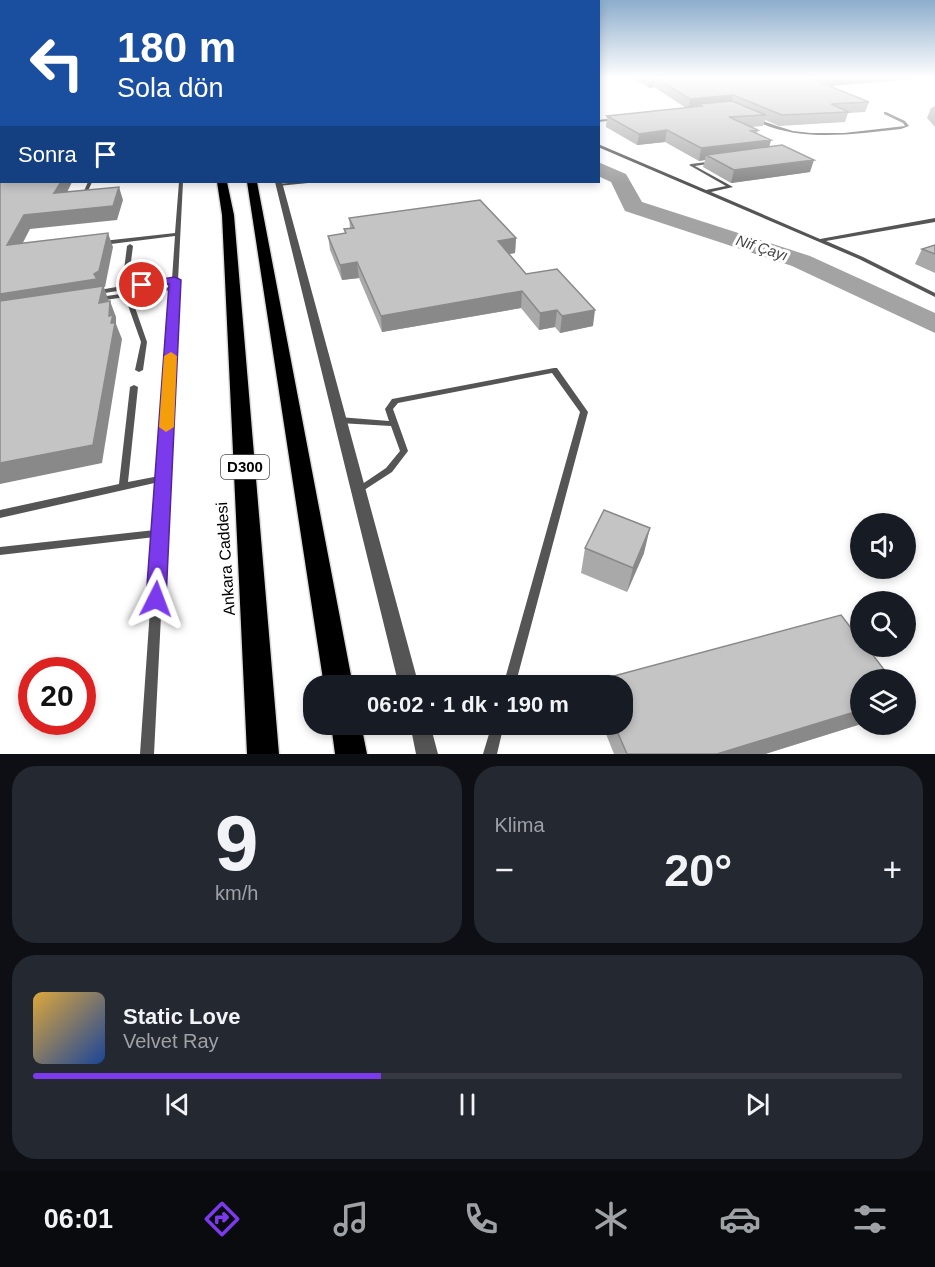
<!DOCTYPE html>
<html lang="tr">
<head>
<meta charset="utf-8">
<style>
  :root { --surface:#171b24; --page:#242831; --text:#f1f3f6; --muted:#9ea1a6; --line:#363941; --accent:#7c3aed }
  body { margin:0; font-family:Helvetica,sans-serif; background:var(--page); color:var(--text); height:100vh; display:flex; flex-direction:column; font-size:22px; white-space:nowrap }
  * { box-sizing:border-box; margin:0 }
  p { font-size:20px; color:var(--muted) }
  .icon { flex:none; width:33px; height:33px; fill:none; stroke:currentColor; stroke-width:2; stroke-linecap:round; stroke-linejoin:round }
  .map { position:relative; height:754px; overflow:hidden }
  .details { display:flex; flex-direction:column; gap:12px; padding:12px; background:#0d0f14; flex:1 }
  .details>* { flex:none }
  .hud { position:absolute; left:0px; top:0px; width:600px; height:183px; box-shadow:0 3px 9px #0003; background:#1a4fa0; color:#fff; overflow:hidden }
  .buttons { position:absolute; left:850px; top:513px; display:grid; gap:12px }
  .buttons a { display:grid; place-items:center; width:66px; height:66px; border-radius:50%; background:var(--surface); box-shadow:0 3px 9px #0003; font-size:30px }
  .speed { position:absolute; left:18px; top:657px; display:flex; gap:12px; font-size:30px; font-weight:700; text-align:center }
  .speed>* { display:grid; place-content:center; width:78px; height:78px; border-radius:50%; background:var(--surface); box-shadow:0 3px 9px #0003; line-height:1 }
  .speed .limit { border:9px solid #d22; background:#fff; color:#111 }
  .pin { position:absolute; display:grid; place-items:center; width:51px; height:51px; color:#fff; margin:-26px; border:3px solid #fff; border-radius:50%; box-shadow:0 2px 6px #0007 }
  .me { position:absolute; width:66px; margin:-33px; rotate:3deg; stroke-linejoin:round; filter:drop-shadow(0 0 4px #0008) }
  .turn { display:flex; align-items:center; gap:21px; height:126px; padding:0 18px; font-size:27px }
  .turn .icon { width:78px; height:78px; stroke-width:2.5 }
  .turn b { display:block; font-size:42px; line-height:51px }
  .then { display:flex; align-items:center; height:57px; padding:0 18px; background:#0003; gap:12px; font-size:22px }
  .big { font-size:45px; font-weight:700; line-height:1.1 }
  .details .tile { flex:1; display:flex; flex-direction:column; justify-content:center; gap:9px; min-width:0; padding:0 21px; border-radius:24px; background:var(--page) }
  .details .dial { align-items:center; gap:0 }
  .dial b { font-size:78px; line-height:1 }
  .song { display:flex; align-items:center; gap:18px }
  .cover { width:72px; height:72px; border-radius:9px; background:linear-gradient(135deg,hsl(40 70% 55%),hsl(220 70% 35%)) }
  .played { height:6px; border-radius:3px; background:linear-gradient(90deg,var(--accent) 40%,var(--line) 40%) }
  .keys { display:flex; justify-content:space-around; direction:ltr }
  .heat { display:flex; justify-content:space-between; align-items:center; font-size:33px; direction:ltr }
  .details .tiles { flex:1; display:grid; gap:12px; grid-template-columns:1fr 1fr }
  .tile:last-child { grid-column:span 2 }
  .trip { position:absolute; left:303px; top:675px; width:330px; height:60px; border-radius:24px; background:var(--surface); box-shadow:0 3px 9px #0003; font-weight:700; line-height:60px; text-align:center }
  .tabs { display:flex; height:96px; justify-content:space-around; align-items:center; background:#090b0e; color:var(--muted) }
  .tabs .icon { width:42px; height:42px }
  .tabs .active { color:var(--accent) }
  .tabs b { font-size:27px; color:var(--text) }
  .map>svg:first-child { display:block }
</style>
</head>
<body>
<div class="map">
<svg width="935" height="754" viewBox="0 0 935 754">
  <rect width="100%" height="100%" fill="#fff"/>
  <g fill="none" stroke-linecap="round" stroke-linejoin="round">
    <path fill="#a3a3a3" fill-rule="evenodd" d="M 598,162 L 626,174 L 642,202 L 810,256 L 935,313 L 935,333 L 792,266 L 625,211 L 611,182 L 598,176 Z"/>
    <g stroke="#dbdbdb" stroke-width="3">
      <path id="highway" d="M 217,182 L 227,182 L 234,215 L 279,754 L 247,754 L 222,215 Z
        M 247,182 L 257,182 L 353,686 L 324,686 Z
        M 331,724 L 361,724 L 367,754 L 335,754 Z"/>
    </g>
    <path fill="#555" fill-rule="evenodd" d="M 884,112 L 886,112 L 905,121 L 909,126 L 901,129 C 852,134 800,143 754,120 L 757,119 L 777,126 L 793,131 L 811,133 L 844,133 L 905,126 L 903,123 L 884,114 Z
      M 616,118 L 615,120 L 598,122 L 598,120 Z
      M 598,144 L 706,190 L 726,186 L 689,165 L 691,164 L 714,161 L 714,163 L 695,166 L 733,187 L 711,192 L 820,239 L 935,218 L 935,222 L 826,241 L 863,257 L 935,293 L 935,297 L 859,259 L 598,147 Z
      M 88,182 L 92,182 L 84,200 L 80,201 L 80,200 Z
      M 179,182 L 183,182 L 154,754 L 140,754 L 155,537 L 0,555 L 0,547 L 155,530 L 159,482 L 0,518 L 0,510 L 119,484 L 130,387 L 134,385 L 138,387 L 128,482 L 159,476 L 171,290 L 131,296 L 147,342 L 143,370 L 139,372 L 135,370 L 141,342 L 125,297 L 99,301 L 96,299 L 99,297 L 172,287 L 172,282 L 105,293 L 102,291 L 105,289 L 122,286 L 127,246 L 130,244 L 133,246 L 128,285 L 172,279 L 175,236 L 103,245 L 100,243 L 103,241 L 175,233 Z
      M 299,182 L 310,182 L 308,183 L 278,186 L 276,185 L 278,184 Z
      M 554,368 L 557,368 L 588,412 L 515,686 L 503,686 L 580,412 L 552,373 L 398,403 L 393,409 L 408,451 L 392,472 L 358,494 L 355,493 L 353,491 L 355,489 L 386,468 L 400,451 L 391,426 L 339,423 L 335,420 L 339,417 L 389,421 L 385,409 L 392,399 Z
      M 492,724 L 504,724 L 497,754 L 483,754 Z"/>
    <path fill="#555" fill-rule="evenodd" d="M 0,121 L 2,121 L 2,125 L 0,125 Z
      M 275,182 L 282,182 L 419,686 L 399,686 Z
      M 410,724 L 430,724 L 438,754 L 416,754 Z"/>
    <use href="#highway" fill="#000" fill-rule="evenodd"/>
  </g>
  <path fill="#a9a9a9" d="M 633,78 L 921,78 L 830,86 L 869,102 L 865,112 L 848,113 L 845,122 L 779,126 L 765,120 L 763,126 L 751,127 L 758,130 L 757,134 L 771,140 L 769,147 L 810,172 L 731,183 L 703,167 L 705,160 L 699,161 L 665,142 L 637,145 L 606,127 L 607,116 L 686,108 L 654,87 L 649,88 Z
    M 935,106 L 935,127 L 927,118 L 931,108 Z
    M 349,218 L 516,238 L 515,253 L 509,254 L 526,274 L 593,326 L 560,333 L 555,327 L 539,330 L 521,308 L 382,332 L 359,278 L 342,280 L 330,250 L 328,236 L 345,233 L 344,229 L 350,228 Z
    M 935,245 L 935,273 L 915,264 L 922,249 Z
    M 585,548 L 644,553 L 627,592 L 581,573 Z
    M 595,681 L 861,724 L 765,754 L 614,754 L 602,724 L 622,724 L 622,686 L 594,686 Z"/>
  <path fill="#898989" d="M 655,78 L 654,87 L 649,88 L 651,79 Z
    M 921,78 L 810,88 L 812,79 Z
    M 733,95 L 731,105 L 702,106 L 699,104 L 698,108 L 688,109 L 690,99 Z
    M 667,130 L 665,142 L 637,145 L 639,134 Z
    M 771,140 L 768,152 L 706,155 L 705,160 L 699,161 L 701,148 Z
    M 814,160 L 810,172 L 731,183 L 734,170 Z
    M 61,182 L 72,182 L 60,207 L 54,193 Z
    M 119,187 L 123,200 L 117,220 L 30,229 L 14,260 L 7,245 L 24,215 Z
    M 108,233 L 113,247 L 105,287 L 104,287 L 109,302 L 0,312 L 0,294 Z
    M 516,238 L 515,253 L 497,256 L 498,241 Z
    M 357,262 L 359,278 L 342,280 L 340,265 Z
    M 522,291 L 521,308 L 382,332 L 381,316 Z
    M 110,301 L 116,317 L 116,324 L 122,339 L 102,463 L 0,484 L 0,463 L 109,316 Z
    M 557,310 L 555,327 L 539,330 L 540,313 Z
    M 595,310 L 593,326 L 560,333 L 562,316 Z
    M 650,528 L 644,553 L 627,592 L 633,568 Z
    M 861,710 L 861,724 L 765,754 L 717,754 Z"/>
  <path fill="#c4c4c4" stroke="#898989" stroke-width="1.5" d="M 656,78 L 814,78 L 812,79 L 869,102 L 831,104 L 849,112 L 782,115 L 733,95 L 690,99 Z
    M 732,101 L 766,115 L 729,117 L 758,130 L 751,131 L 771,140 L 701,148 L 667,130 L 639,134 L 607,116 L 702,106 L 699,104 Z
    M 0,145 L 2,145 L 2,182 L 61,182 L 54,193 L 119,187 L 113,206 L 24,215 L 7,245 L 108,233 L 99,271 L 94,274 L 97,279 L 0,294 Z
    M 782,145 L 814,160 L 734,170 L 706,155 Z
    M 480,200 L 516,238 L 498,241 L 526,274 L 557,269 L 595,310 L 562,316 L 557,310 L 540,313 L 522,291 L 381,316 L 357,262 L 340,265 L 328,236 L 346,233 L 344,229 L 354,228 L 349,218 Z
    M 935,245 L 935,254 L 922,249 Z
    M 103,286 L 99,303 L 110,301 L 109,316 L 113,315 L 111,323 L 115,323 L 93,445 L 0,463 L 0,301 Z
    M 604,510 L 650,528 L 633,568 L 585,548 Z
    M 841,615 L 861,641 L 861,646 L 866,646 L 892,680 L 861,680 L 861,710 L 717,754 L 627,754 L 614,724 L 622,724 L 622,686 L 597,686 L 595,681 Z"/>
  <linearGradient id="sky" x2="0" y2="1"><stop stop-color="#8cadcc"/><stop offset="0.42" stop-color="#fff"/><stop offset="1" stop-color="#fff" stop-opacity="0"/></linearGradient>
  <rect width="935" height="184" fill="url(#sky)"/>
  <path fill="#7c3aed" stroke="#51269a" stroke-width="1.5" d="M 175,277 L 181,280 L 166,599 L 163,605 L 156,608 L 149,605 L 146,599 L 169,284 L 142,288 L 136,285 L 142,282 Z"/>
  <path fill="#f59e0b" d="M 171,352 L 177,356 L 174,427 L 166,432 L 159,427 L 164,356 Z"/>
  <g text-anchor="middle" stroke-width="6" stroke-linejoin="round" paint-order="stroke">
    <g font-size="15" font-style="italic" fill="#444" stroke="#fff">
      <text transform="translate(762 248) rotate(18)" y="5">Nif Çayı</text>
    </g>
    <rect fill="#fff" stroke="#4c4c4c" stroke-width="1.5" x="221" y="455" width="48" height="24" rx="4.5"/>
    <g font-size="15" font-weight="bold" fill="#000">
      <text x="245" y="472">D300</text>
    </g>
    <g font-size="16" fill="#000" stroke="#fff">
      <text transform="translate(225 559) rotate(-94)" y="6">Ankara Caddesi</text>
    </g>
  </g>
</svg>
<div class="buttons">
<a><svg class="icon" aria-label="sound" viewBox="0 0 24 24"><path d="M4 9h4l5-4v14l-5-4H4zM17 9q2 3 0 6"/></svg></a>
<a><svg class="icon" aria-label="search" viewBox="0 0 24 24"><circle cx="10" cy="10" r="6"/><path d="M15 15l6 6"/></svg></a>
<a><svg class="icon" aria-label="layers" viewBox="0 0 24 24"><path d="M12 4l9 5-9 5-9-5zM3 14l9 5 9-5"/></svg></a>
</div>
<div class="speed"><div class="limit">20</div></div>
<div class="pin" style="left:142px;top:285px;background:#d93025"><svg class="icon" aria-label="arrive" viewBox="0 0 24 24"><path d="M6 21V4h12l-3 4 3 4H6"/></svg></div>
<svg class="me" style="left:156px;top:599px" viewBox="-20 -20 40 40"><path d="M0-17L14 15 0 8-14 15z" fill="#7c3aed" stroke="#fff" stroke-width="4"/></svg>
<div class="trip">06:02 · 1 dk · 190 m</div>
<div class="hud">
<div class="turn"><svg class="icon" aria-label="left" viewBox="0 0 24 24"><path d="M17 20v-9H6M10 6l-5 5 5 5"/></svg><div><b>180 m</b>Sola dön</div></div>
<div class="then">Sonra<svg class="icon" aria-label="arrive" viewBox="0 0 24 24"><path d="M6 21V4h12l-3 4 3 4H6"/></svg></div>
</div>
</div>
<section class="details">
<div class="tiles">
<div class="tile dial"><b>9</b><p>km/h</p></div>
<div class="tile"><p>Klima</p>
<div class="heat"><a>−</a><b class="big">20°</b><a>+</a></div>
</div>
<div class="tile">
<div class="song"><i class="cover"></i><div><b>Static Love</b><p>Velvet Ray</p></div></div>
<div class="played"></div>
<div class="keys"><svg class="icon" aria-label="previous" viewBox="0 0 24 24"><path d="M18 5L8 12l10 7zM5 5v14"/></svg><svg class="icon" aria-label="pause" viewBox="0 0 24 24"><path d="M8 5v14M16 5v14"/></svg><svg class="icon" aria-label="next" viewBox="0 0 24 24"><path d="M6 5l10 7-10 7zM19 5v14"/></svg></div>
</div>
</div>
</section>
<nav class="tabs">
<b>06:01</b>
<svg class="icon active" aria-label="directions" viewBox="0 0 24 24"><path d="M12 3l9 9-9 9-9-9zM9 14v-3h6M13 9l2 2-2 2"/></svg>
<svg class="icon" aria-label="music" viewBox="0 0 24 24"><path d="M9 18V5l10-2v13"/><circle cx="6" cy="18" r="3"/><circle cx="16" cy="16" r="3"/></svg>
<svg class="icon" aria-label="phone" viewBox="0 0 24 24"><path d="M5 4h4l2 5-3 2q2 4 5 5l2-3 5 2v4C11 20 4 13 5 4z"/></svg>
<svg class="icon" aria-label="climate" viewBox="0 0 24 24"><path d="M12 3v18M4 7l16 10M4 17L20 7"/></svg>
<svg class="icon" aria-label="car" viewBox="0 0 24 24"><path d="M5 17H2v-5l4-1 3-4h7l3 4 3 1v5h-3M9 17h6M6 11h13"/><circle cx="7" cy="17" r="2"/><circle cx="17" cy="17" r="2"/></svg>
<svg class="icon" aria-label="filters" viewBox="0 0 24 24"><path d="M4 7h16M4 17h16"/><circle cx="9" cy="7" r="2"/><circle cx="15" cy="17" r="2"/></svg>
</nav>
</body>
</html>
